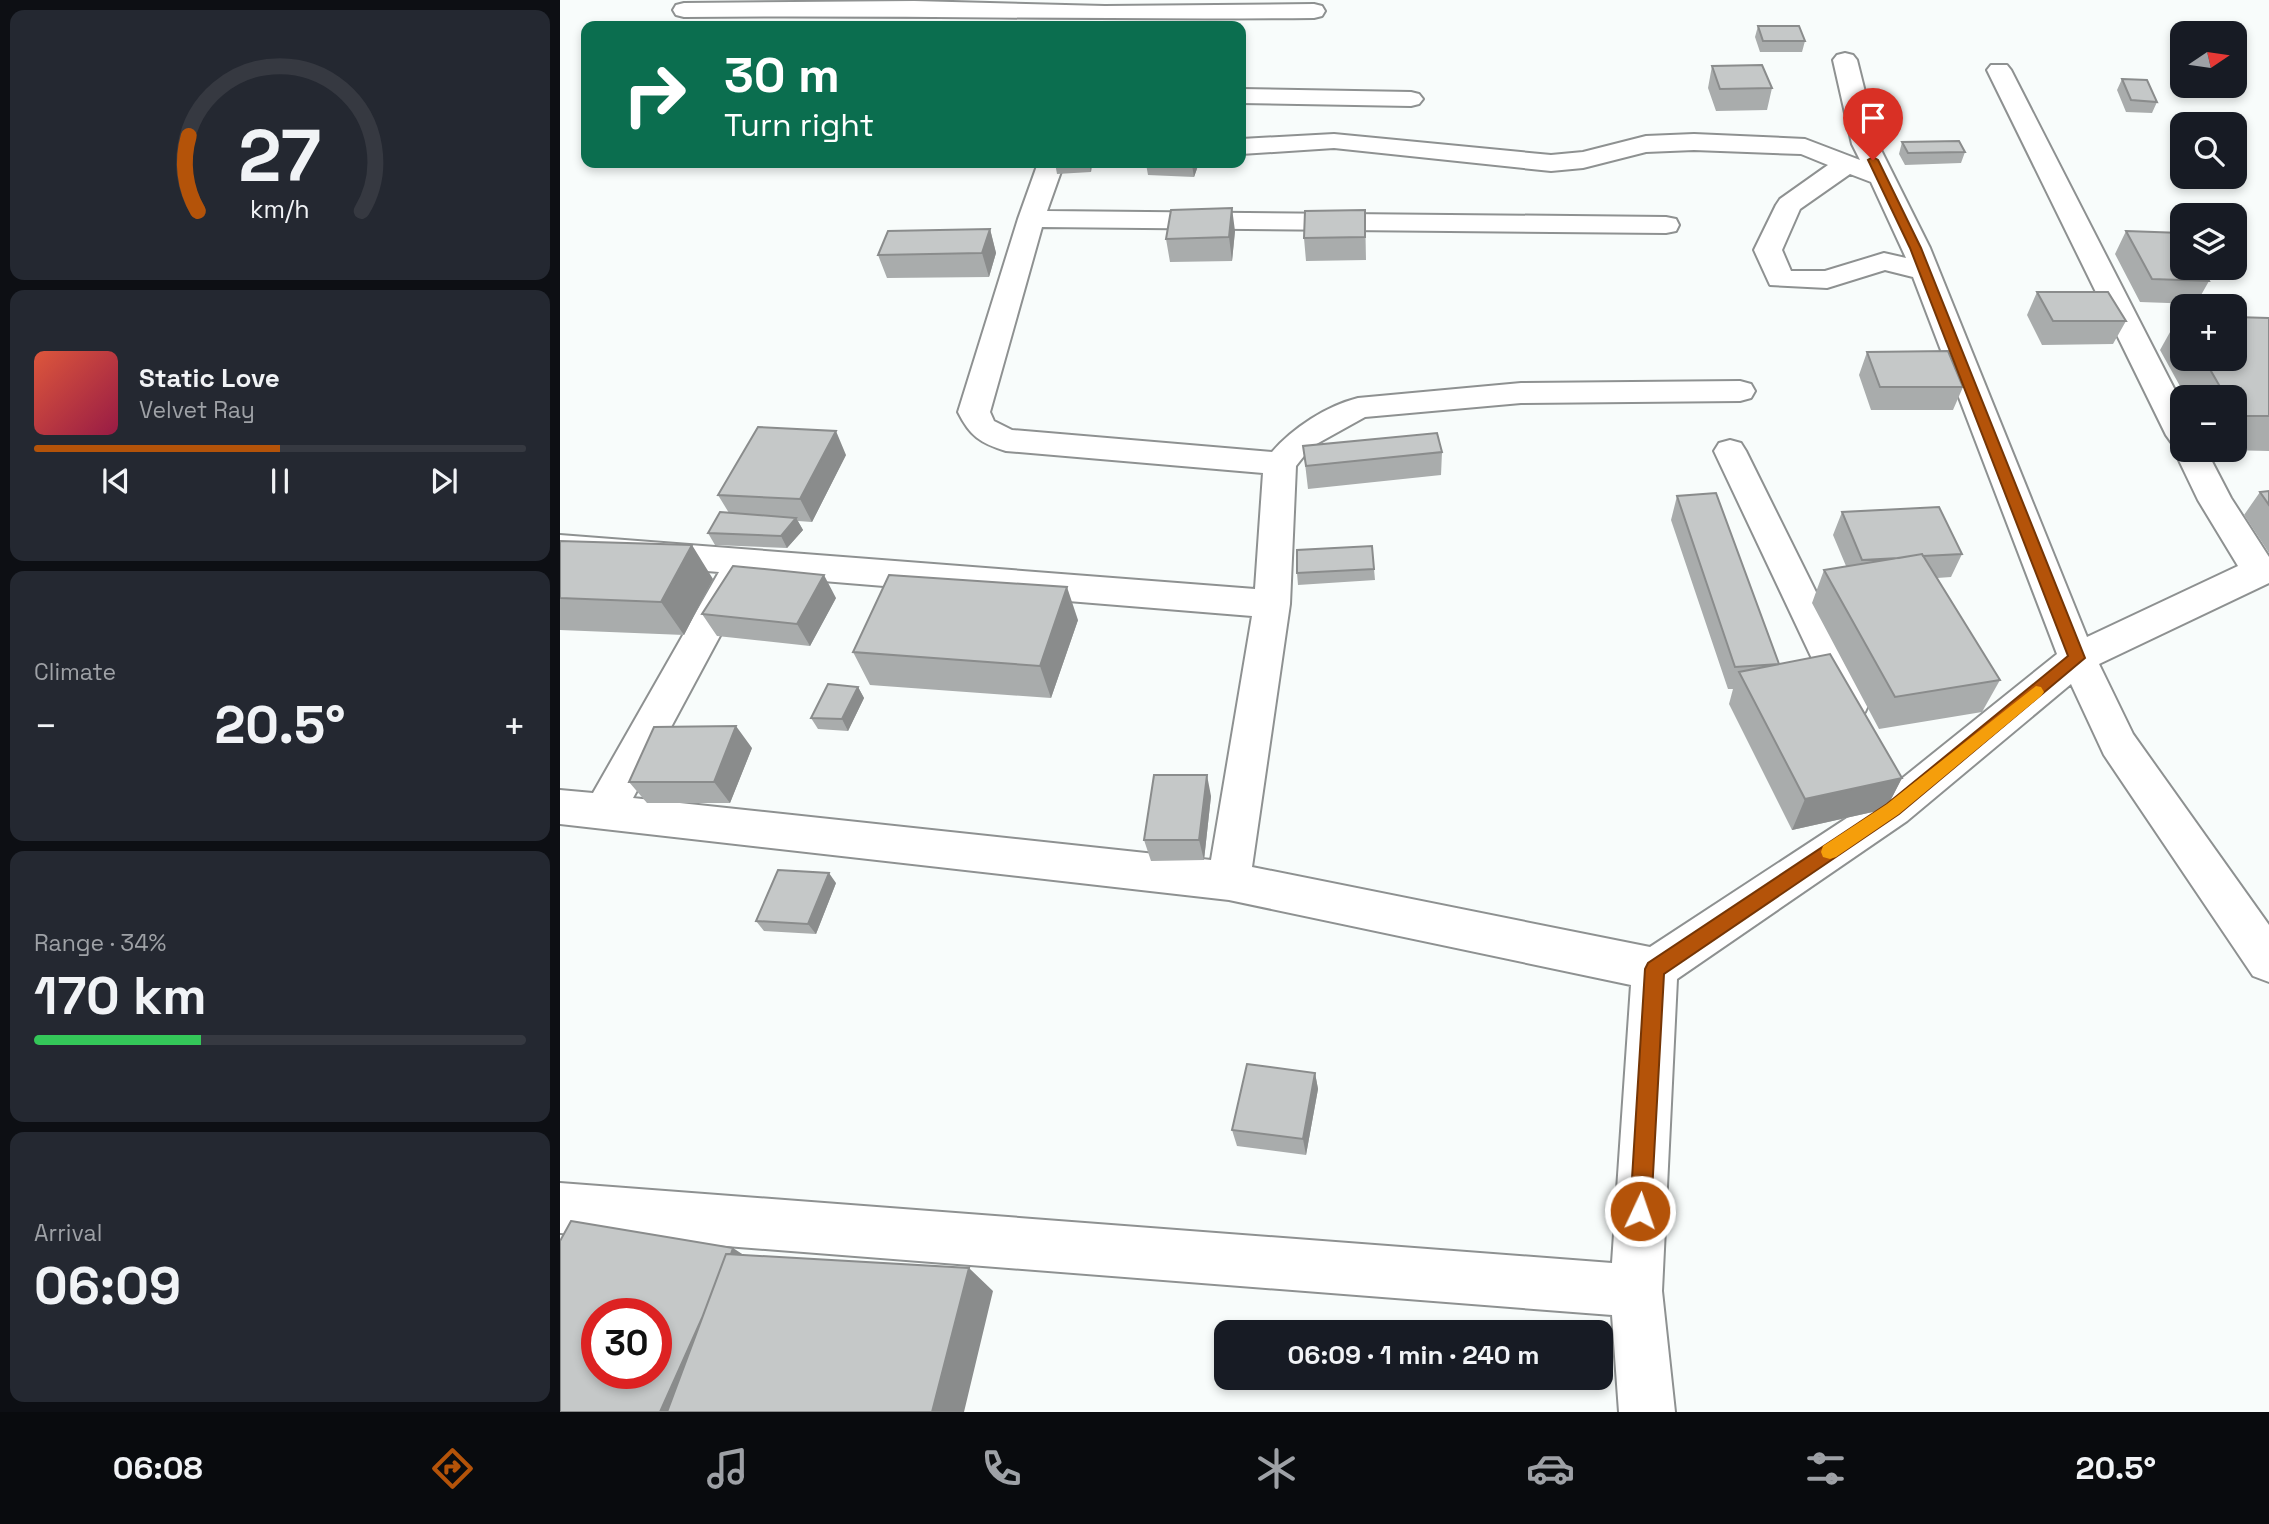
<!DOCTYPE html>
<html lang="en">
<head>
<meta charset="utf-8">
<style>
  :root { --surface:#171b24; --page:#242831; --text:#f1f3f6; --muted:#9ea1a6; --line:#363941; --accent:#b45309 }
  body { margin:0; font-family:"Space Grotesk",sans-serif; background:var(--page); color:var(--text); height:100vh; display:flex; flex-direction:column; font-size:26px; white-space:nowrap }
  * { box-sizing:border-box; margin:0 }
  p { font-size:23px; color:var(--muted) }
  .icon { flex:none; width:38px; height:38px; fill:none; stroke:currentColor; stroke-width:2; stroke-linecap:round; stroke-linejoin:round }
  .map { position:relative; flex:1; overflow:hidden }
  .drawer { display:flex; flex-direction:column; gap:10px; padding:10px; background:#0d0f14; width:560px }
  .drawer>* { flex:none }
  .hud { position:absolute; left:21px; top:21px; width:665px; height:147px; border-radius:14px; box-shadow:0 4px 10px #0003; background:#0b6e4f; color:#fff; overflow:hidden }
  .needle { width:46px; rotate:77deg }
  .buttons { position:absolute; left:1610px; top:21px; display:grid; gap:14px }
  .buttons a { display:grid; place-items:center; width:77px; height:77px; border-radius:14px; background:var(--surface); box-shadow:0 4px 10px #0003; font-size:35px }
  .speed { position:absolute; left:21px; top:1298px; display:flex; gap:14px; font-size:35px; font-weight:700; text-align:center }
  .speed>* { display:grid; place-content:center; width:91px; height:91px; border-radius:50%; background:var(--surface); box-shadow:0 4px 10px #0003; line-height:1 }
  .speed .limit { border:10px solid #d22; background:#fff; color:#111 }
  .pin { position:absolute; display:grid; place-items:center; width:60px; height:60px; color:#fff; margin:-72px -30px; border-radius:50% 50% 50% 0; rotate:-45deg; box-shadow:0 0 7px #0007 }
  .pin .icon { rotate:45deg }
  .me { position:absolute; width:77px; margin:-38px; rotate:3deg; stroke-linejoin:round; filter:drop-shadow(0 0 5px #0008) }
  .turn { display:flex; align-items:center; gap:24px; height:147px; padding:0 28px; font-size:32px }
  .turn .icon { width:91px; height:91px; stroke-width:2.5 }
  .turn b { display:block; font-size:49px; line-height:60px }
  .big { font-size:52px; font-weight:700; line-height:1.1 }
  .drawer .widget { flex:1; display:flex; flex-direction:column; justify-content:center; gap:10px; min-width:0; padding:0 24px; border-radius:14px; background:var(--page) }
  .drawer .dial { align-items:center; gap:0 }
  .dial svg { height:182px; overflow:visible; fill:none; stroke:var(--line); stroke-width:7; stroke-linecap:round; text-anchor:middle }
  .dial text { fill:var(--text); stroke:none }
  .song { display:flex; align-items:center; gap:21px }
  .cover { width:84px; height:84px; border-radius:10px; background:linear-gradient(135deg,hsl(10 70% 55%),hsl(340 70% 35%)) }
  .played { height:7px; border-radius:4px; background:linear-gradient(90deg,var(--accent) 50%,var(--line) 50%) }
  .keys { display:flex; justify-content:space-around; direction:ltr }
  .heat { display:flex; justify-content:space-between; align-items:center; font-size:38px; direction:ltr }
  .charge { height:10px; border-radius:5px; background:linear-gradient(90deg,#34c759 34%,var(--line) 0) }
  .trip { position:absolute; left:654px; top:1320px; width:399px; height:70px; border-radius:14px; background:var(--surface); box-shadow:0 4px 10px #0003; font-weight:700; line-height:70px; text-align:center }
  .tabs { display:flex; height:112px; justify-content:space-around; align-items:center; background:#090b0e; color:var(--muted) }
  .tabs .icon { width:49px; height:49px }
  .tabs .active { color:var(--accent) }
  .tabs b { font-size:32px; color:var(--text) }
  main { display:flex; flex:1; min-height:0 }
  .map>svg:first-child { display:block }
</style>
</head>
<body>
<main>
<section class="drawer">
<div class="widget dial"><svg viewBox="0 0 100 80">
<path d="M14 69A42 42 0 1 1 86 69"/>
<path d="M14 69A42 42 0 0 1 10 36" stroke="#b45309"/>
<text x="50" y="56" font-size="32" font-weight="700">27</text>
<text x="50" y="72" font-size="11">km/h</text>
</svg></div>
<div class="widget">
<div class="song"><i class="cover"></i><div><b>Static Love</b><p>Velvet Ray</p></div></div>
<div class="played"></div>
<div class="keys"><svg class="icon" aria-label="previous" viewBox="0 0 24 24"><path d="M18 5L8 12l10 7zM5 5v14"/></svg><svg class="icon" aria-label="pause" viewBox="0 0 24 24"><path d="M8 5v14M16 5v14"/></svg><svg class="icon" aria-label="next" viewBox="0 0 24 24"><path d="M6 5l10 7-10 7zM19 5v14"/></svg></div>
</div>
<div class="widget"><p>Climate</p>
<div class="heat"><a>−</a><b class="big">20.5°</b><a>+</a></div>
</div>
<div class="widget"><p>Range · 34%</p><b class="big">170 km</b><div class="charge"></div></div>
<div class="widget"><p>Arrival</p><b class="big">06:09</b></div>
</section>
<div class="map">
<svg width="1709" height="1412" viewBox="0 0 1709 1412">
  <rect width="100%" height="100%" fill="#f8fcfb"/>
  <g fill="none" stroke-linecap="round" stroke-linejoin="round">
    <g stroke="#8e9191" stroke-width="4">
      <path id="street" d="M 354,1 L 545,6 L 754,4 L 762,6 L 765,11 L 762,16 L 754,18 C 544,20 334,15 124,17 L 116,15 L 113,10 L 116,5 L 124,3 Z
        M 1285,53 L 1293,55 L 1297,60 L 1318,144 L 1370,248 L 1527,637 L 1678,566 L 1638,500 L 1614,450 L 1617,444 L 1611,442 L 1606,435 L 1427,70 L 1431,65 L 1447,65 L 1451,70 L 1622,404 L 1622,450 L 1646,450 L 1671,498 L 1709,557 L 1709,583 L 1539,664 L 1573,734 L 1709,925 L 1709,982 L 1693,976 L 1544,755 L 1511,684 L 1347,821 L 1117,979 L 1102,1291 L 1115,1412 L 1059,1412 L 1052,1315 L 0,1233 L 0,1183 L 1052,1263 L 1071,985 L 669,900 L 0,824 L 0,790 L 33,793 L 159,572 L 0,559 L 0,535 L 695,589 L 703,473 L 446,451 C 420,443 410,436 398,412 L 458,219 L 478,163 L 504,163 L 487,211 L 1106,217 L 1116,219 L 1119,225 L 1116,231 L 1106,233 L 482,227 L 430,412 L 434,421 L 452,430 L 712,452 C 733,428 766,406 798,398 L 961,383 L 1180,381 L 1191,384 L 1195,391 L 1191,398 L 1180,401 L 961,403 L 805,417 L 751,447 L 736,466 L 730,604 L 692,867 L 1090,947 L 1319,797 L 1497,654 L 1353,277 L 1325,270 L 1267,288 L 1210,285 L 1194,250 L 1216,205 L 1220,199 L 1268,165 L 1241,154 L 1134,150 L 1086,152 L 1023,168 L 991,171 L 774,148 L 681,154 L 681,139 L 774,134 L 991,155 L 1023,152 L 1086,136 L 1134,134 L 1245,139 L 1300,160 L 1292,144 L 1273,60 L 1277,55 ZM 1290,174 L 1311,182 L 1346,258 L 1324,253 L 1265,271 L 1231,271 L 1222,250 L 1240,209 ZM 189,575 L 692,616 L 651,860 L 73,798 L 191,578 Z
        M 681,89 L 851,92 L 859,94 L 863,99 L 859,104 L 851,106 L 681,103 Z
        M 1170,440 L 1181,443 L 1186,451 L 1310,701 L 1305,712 L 1291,716 L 1277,712 L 1272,701 L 1154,451 L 1159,443 Z"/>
    </g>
    <use href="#street" fill="#fff" fill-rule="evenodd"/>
  </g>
  <path fill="#a9acac" d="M 1198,26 L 1245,41 L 1242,52 L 1200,52 L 1195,37 Z
    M 1152,66 L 1212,88 L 1207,110 L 1156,111 L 1148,88 Z
    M 1562,79 L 1597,102 L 1592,113 L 1566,112 L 1557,90 Z
    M 1342,142 L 1405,152 L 1401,163 L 1345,165 L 1339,154 Z
    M 495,163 L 532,163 L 531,172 L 497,174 Z
    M 639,163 L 634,177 L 588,175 L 586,164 Z
    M 805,210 L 806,260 L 746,261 L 744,238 Z
    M 430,229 L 436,253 L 429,277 L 327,278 L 318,255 Z
    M 675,231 L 672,261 L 610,262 L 606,239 Z
    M 1566,231 L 1649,281 L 1636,304 L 1580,302 L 1555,254 Z
    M 1477,292 L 1566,321 L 1553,344 L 1482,345 L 1467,315 Z
    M 1619,316 L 1622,316 L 1622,359 L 1675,359 L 1709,318 L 1709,451 L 1665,450 L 1675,450 L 1675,397 L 1626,397 L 1600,350 Z
    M 1307,352 L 1403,387 L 1393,410 L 1311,410 L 1299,375 Z
    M 743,446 L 882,452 L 881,475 L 748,489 Z
    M 286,455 L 252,522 L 238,521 L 243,530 L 227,548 L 155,545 L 148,533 L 169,513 L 158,495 Z
    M 1709,491 L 1709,553 L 1684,515 L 1700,492 Z
    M 1117,496 L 1219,664 L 1342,778 L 1326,809 L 1232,830 L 1169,704 L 1173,689 L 1168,689 L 1111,520 Z
    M 1282,512 L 1402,554 L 1391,577 L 1377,578 L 1440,680 L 1422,712 L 1319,729 L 1252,603 L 1264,570 L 1286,566 L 1273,535 Z
    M 0,541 L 153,579 L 124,635 L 0,630 Z
    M 814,569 L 815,580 L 738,585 L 737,573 Z
    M 276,598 L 250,646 L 157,636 L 142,614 Z
    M 518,620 L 491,698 L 310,685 L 293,652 Z
    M 298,687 L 304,698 L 288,731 L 258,729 L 251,718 Z
    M 192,748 L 170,803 L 87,803 L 69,782 Z
    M 651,796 L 644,860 L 591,861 L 584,840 Z
    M 276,883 L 256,934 L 204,931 L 196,921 Z
    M 755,1073 L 758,1089 L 746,1155 L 677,1146 L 672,1130 Z"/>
  <path fill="#8a8c8c" d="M 529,163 L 532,163 L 531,172 Z
    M 633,163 L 639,163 L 634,177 L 632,165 Z
    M 672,208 L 675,231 L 672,261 L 669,237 Z
    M 430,229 L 436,253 L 429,277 L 422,253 Z
    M 276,431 L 286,455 L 252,522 L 240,499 Z
    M 236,518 L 243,530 L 227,548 L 221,536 Z
    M 132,545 L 153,579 L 124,635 L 101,602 Z
    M 264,575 L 276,598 L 250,646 L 237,624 Z
    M 507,587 L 518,620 L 491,698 L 480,666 Z
    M 298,687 L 304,698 L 288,731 L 282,719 Z
    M 176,726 L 192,748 L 170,803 L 154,782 Z
    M 647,775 L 651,796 L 644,860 L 639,840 Z
    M 1342,778 L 1326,809 L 1232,830 L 1245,799 Z
    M 269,873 L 276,883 L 256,934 L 248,924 Z
    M 755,1073 L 758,1089 L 746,1155 L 743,1139 Z
    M 173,1248 L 202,1267 L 140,1412 L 100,1412 Z
    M 409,1268 L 433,1291 L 404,1412 L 372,1412 Z"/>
  <path fill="#c5c8c8" stroke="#8a8c8c" stroke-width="2" fill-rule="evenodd" d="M 1198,26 L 1239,26 L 1245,41 L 1203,41 Z
    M 1202,65 L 1212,88 L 1160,89 L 1152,66 Z
    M 1562,79 L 1587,80 L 1597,102 L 1571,100 Z
    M 1399,141 L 1405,152 L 1348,153 L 1342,142 Z
    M 586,163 L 633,163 L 632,165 Z
    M 672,208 L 669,237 L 606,239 L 611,210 Z
    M 805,210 L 805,237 L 744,238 L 745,211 Z
    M 430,229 L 422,253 L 318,255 L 328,231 Z
    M 1566,231 L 1622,233 L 1622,268 L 1642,268 L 1649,281 L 1592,279 Z
    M 1477,292 L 1548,292 L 1566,321 L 1493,321 Z
    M 1675,317 L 1709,318 L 1709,416 L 1677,416 L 1675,412 L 1675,397 L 1666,397 L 1644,359 L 1675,359 Z
    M 1388,351 L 1403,387 L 1320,387 L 1307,352 Z
    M 198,427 L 276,431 L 240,499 L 158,495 Z
    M 877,433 L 882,452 L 746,466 L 743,446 Z
    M 1709,491 L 1709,505 L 1700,492 Z
    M 1156,493 L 1219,664 L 1175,667 L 1117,496 Z
    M 1379,507 L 1402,554 L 1363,556 L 1362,554 L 1339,558 L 1302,560 L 1282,512 Z
    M 160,512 L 236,518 L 221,536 L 148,533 Z
    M 0,541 L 132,545 L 101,602 L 0,598 Z
    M 812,546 L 814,569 L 737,573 L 737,550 Z
    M 1362,554 L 1440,680 L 1335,697 L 1264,570 Z
    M 173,566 L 264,575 L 237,624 L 142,614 Z
    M 329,575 L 507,587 L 480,666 L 293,652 Z
    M 1270,654 L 1342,778 L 1245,799 L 1179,672 Z
    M 268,684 L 298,687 L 282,719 L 251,718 Z
    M 176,726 L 154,782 L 69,782 L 94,727 Z
    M 594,775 L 647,775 L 639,840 L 584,840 Z
    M 218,870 L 269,873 L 248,924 L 196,921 Z
    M 687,1064 L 755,1073 L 743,1139 L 672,1130 Z
    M 11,1221 L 173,1248 L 171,1254 L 166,1254 L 142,1318 L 100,1412 L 0,1412 L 0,1241 ZM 37,1314 L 96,1314 L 96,1374 L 37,1374 Z
    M 166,1254 L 409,1268 L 372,1412 L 107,1412 Z"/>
  <path fill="#b45309" stroke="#753606" stroke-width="2" d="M 1313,157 L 1318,160 L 1361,248 L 1525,658 L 1339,814 L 1104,974 L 1091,1211 L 1088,1218 L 1080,1221 L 1073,1218 L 1070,1211 L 1085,969 L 1088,963 L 1327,804 L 1508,656 L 1350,248 L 1308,160 Z"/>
  <path fill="#f59e0b" d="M 1476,686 L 1481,687 L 1484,692 L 1481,696 L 1339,814 L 1276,857 L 1270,859 L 1263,857 L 1261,852 L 1263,846 L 1327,804 Z"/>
</svg>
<div class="buttons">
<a><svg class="needle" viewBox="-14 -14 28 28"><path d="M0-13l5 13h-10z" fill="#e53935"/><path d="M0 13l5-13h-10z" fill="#9ea1a6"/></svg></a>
<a><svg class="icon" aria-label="search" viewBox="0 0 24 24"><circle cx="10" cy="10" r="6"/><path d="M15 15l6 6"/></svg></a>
<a><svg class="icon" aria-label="layers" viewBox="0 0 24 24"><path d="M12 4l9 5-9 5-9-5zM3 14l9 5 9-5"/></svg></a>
<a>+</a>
<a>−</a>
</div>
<div class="speed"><div class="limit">30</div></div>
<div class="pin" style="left:1313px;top:160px;background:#d93025"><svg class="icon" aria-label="arrive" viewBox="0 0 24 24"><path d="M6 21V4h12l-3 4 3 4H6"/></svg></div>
<svg class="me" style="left:1080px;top:1211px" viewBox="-20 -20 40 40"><circle r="17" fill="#b45309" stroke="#fff" stroke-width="3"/><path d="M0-11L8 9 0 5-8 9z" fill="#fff"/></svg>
<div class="trip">06:09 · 1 min · 240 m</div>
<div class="hud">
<div class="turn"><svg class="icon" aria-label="right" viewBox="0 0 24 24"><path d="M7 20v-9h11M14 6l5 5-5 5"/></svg><div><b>30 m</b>Turn right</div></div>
</div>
</div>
</main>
<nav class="tabs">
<b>06:08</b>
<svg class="icon active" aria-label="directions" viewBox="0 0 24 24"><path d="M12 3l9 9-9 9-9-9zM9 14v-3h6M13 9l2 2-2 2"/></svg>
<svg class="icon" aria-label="music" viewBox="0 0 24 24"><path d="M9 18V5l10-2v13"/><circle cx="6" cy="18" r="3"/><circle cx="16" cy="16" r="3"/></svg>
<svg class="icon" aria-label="phone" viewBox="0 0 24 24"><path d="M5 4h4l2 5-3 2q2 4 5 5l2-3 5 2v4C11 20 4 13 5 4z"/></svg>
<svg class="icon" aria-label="climate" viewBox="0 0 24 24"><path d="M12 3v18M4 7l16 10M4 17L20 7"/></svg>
<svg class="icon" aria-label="car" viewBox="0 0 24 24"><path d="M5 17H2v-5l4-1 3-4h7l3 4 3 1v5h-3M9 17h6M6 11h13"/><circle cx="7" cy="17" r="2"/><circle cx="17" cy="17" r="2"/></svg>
<svg class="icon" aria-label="filters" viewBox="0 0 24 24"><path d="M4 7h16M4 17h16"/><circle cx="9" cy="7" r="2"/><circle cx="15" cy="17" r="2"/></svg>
<b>20.5°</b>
</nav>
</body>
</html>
